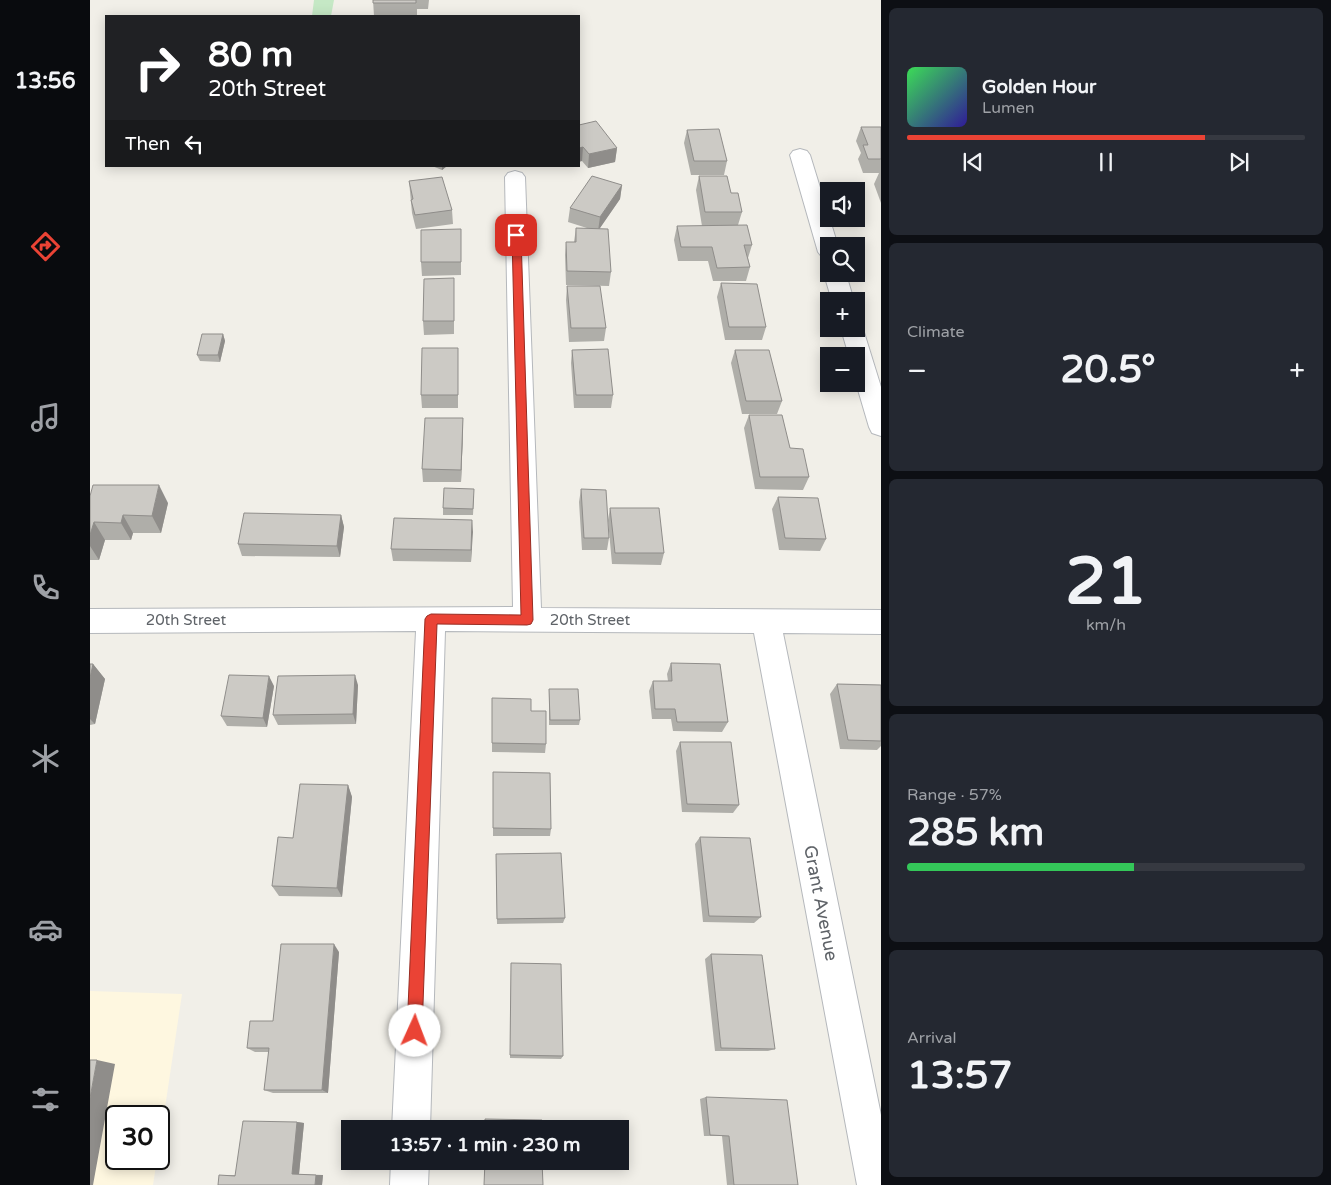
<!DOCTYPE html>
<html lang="en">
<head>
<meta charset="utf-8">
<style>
  :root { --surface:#171b24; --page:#242831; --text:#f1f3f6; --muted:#9ea1a6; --line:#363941; --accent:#ea4335 }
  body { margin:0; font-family:"Varela Round",sans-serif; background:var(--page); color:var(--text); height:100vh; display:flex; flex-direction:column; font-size:19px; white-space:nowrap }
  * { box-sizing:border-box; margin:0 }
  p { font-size:16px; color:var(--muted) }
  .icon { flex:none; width:28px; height:28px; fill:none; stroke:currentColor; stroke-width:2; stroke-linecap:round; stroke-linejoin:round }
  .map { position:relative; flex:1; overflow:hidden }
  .details { display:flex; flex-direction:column; gap:8px; padding:8px; background:#0d0f14; width:450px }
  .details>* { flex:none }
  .guide { position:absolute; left:15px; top:15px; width:475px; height:152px; border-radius:0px; box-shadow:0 2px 12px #0003; background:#202124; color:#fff; overflow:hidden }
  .buttons { position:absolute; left:730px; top:182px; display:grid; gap:10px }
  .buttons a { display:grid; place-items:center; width:45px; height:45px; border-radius:0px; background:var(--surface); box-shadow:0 2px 12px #0003; font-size:25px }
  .speed { position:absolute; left:15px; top:1105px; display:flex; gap:10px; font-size:25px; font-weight:700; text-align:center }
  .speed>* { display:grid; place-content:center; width:65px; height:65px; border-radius:50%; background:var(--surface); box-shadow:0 2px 12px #0003; line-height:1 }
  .speed .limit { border:2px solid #111; border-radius:8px; background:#fff; color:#111 }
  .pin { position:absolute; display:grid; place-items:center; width:42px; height:42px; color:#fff; margin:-21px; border-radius:10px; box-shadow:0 2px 8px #0006 }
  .me { position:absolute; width:55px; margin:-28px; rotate:2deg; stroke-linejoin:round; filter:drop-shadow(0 0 4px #0008) }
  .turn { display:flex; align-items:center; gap:18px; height:105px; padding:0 20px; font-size:22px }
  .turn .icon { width:65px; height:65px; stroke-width:2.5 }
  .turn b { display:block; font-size:35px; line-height:42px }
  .then { display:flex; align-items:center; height:48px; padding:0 20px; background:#0003; gap:10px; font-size:19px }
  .big { font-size:38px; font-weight:800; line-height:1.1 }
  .details .tile { flex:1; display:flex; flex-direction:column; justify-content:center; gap:8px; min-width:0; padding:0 18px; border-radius:8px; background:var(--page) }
  .details .dial { align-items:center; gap:0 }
  .dial b { font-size:65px; line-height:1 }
  .song { display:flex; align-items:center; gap:15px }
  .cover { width:60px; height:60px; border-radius:8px; background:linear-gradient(135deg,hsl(130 70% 55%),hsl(250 70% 35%)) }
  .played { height:5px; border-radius:2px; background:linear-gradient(90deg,var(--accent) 75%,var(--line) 75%) }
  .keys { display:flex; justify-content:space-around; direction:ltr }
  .heat { display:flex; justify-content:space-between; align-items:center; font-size:28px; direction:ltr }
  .charge { height:8px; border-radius:4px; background:linear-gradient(90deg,#34c759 57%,var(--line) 0) }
  .trip { position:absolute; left:251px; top:1120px; width:288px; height:50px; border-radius:0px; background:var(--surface); box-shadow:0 2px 12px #0003; font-weight:800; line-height:50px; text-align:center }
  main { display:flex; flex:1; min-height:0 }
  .dock { display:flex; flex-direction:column; width:90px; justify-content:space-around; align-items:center; background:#090b0e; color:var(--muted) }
  .dock .icon { width:35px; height:35px }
  .dock .current { color:var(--accent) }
  .dock b { font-size:22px; color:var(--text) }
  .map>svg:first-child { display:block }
</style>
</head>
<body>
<main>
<nav class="dock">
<b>13:56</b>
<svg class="icon current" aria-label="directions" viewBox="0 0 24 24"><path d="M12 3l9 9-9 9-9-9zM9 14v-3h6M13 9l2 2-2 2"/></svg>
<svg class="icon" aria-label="music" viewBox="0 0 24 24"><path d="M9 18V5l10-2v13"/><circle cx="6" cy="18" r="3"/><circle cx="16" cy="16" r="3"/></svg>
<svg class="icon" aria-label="phone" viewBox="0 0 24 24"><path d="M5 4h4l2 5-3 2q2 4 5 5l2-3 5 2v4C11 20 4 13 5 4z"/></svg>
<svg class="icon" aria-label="climate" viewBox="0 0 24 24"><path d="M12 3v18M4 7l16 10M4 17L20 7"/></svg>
<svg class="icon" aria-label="car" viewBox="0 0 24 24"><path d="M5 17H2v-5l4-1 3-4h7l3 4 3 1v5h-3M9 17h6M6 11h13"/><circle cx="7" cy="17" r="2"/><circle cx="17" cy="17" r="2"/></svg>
<svg class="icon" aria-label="filters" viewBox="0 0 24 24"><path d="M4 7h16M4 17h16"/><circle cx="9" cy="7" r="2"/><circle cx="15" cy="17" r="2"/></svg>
</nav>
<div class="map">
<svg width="791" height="1185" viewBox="0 0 791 1185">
  <rect width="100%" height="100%" fill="#f1efe8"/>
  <path fill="#fef7e0" d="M 0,991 L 92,994 L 69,1148 L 69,1116 L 26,1116 L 26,1159 L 67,1159 L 63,1185 L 0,1185 Z"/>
  <path fill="#c5e8c5" d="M 224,0 L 244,0 L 241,16 L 222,16 Z"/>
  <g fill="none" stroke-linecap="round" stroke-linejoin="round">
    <g stroke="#b5b8bc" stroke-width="2">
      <path id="minor" d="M 710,149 L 717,151 L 720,155 L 748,246 L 739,246 L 739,259 L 732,257 L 728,252 L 700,155 L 703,151 Z
        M 425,171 L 432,173 L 435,177 L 451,608 L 791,610 L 791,634 L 693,633 L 791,1115 L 791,1185 L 767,1185 L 664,633 L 355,631 L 340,1129 L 302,1129 L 326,631 L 0,633 L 0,609 L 423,607 L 415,177 L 418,173 Z
        M 737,269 L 739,274 L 756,274 L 764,301 L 742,301 L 734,274 Z
        M 766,322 L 770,323 L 773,329 L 791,387 L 791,436 L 782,433 L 779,427 L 766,383 L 766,356 L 759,356 L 751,329 L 766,329 Z
        M 301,1161 L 339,1161 L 338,1185 L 300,1185 Z"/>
    </g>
    <use href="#minor" fill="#fff" fill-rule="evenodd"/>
  </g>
  <path fill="#afaea9" d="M 283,0 L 339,0 L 338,9 L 327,9 L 327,16 L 284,16 Z
    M 489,125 L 527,148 L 525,162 L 498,168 L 492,161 Z
    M 771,127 L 791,127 L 791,203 L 784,184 L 789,173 L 773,173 L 768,159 L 771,153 L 766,141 Z
    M 597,130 L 637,161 L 634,175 L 601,175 L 594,143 Z
    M 342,166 L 357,166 L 352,170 Z
    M 609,176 L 641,193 L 652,212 L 648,225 L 662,245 L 658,258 L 660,267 L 656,281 L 623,281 L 618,261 L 588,261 L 584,240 L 587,226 L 612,226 L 606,190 Z
    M 319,181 L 362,210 L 363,224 L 326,229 L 322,213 Z
    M 532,185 L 530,199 L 509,229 L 521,272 L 519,286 L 476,285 L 475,255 L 476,242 L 484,242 L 486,228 L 500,229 L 478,222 L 480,208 Z
    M 371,229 L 371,275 L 332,276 L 331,262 Z
    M 631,283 L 676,327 L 672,340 L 635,340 L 627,297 Z
    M 477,286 L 516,328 L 514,341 L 479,342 L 476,300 Z
    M 364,292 L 364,334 L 334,335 L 333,321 Z
    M 133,334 L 135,341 L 130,362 L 110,361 L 107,355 Z
    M 482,350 L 523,395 L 521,408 L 484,408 L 481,363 Z
    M 645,350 L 692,401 L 687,414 L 652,414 L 641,363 Z
    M 368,361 L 368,408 L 332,408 L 331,395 Z
    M 659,415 L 700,448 L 719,477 L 713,490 L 665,489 L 654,428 Z
    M 373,418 L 373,431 L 371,482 L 333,482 L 332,469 Z
    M 491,489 L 519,538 L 517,550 L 492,550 L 489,502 Z
    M 0,496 L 78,503 L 71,533 L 43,533 L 41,540 L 15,540 L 9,560 L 0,560 Z
    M 384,496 L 383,515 L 353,515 L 353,508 Z
    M 688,497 L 736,539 L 730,551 L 689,550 L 682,509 Z
    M 520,508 L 574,553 L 571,565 L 522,564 L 518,520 Z
    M 251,515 L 254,527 L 250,557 L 152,556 L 148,544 Z
    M 382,520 L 381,562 L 303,561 L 301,549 Z
    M 581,663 L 638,722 L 632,732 L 583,731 L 581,719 L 562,719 L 559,691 L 563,681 L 578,681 L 577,674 Z
    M 0,664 L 3,664 L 15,679 L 5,724 L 0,725 Z
    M 747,684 L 791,685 L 791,746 L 787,750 L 750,749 L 740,694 Z
    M 268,685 L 266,724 L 188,725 L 183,715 Z
    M 184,686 L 177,727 L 137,726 L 131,716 Z
    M 459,689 L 490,720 L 489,725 L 459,725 Z
    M 402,698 L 441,711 L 456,744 L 455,753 L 402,752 Z
    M 590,742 L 649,805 L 643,813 L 592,812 L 586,751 Z
    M 403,772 L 461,829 L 460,836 L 403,836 Z
    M 258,785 L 262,797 L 252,897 L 189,896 L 182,886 L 203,838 Z
    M 610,837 L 671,917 L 664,923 L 613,922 L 605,844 Z
    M 406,854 L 475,918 L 473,923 L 407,924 Z
    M 249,952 L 238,1093 L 183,1093 L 174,1090 L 179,1052 L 165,1052 L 157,1048 L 183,1021 Z
    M 621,954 L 685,1049 L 678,1051 L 625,1051 L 615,959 Z
    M 421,963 L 473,1056 L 471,1059 L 420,1058 Z
    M 616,1097 L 708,1185 L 637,1185 L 632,1136 L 614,1136 L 610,1099 Z
    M 207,1122 L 214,1123 L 209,1174 L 233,1175 L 232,1185 L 129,1175 L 146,1175 Z"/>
  <path fill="#8f8d8a" d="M 493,147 L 492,161 L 489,162 L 489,148 Z
    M 527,148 L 525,162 L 498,168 L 499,154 Z
    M 352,166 L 357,166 L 352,170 Z
    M 532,185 L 530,199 L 508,231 L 510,217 Z
    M 133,334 L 135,341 L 130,362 L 128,355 Z
    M 373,418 L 373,431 L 371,482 L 371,470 Z
    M 69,485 L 78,503 L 71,533 L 62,516 Z
    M 33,515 L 43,533 L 41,540 L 31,523 Z
    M 251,515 L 254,527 L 250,557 L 247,546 Z
    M 382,520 L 383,532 L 381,562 L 381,550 Z
    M 4,522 L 15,540 L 9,560 L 0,546 L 0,535 Z
    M 3,664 L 15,679 L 5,724 L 0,719 L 0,678 Z
    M 265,675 L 268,685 L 266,724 L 263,714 Z
    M 179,676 L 184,686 L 177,727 L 173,718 Z
    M 258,785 L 262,797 L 252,897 L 247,888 Z
    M 244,944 L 249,952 L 238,1093 L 232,1090 Z
    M 7,1060 L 25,1064 L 3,1185 L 0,1185 L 0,1098 Z
    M 207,1122 L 214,1123 L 209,1174 L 202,1174 Z
    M 226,1175 L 233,1175 L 232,1185 L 225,1185 Z"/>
  <path fill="#cccac5" stroke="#8f8d8a" d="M 283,0 L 326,0 L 326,3 L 283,3 Z
    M 506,121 L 527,148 L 499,154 L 493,147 L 489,148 L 489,125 Z
    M 771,127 L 791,127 L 791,159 L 778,159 L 773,145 L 778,145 Z
    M 629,129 L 637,161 L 604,161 L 597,130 Z
    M 502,176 L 532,185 L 510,217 L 480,208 Z
    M 609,176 L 637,176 L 641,193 L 648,193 L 652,212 L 615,212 Z
    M 352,177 L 362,210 L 325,215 L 321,200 L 323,199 L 319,181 Z
    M 657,225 L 662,245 L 654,245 L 660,267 L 627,268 L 622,247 L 591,247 L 587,226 Z
    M 486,228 L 518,229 L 521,272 L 477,271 L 476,242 L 486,242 Z
    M 371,229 L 371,262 L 331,262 L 331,230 Z
    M 364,278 L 364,321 L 333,321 L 334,279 Z
    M 631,283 L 667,284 L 676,327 L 639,327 Z
    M 477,286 L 510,286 L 516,328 L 481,328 Z
    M 112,334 L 133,334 L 128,355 L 107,355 Z
    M 332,348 L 368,348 L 368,395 L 331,395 Z
    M 518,349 L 523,395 L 486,395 L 482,350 Z
    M 645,350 L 679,350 L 692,401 L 656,401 Z
    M 659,415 L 692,415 L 700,448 L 713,449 L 719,477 L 670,477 Z
    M 335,418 L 373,418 L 371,470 L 332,469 Z
    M 3,485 L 69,485 L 62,516 L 33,515 L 31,523 L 4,522 L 0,535 L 0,496 Z
    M 354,488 L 384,489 L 383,509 L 353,508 Z
    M 491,489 L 516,490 L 519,538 L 494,538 Z
    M 688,497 L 728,498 L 736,539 L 695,538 Z
    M 520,508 L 569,508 L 574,553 L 525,553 Z
    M 154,513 L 251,515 L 247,546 L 148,544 Z
    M 304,518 L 382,520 L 381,550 L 301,549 Z
    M 581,663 L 630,664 L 638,722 L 587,722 L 585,709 L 565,709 L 563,681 L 582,681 Z
    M 0,664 L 3,664 L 0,678 Z
    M 139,675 L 179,676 L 173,718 L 131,716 Z
    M 265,675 L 263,714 L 183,715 L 188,676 Z
    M 747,684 L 791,685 L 791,741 L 758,740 Z
    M 459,689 L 488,689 L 490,720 L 460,720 Z
    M 402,698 L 441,699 L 441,711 L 456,711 L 456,744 L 402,743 Z
    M 590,742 L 641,742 L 649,805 L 597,804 Z
    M 403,772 L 460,773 L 461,829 L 403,828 Z
    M 210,784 L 258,785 L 247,888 L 182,886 L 188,837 L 203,838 Z
    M 610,837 L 660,838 L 671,917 L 619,916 Z
    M 471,853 L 475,918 L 407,919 L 406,854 Z
    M 191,944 L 244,944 L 232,1090 L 174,1090 L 179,1048 L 157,1048 L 160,1021 L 183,1021 Z
    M 621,954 L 672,955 L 685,1049 L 631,1048 Z
    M 421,963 L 471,964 L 473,1056 L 420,1055 Z
    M 0,1060 L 7,1060 L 0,1098 Z
    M 616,1097 L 697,1100 L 708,1185 L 644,1185 L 639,1136 L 620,1135 Z
    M 395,1119 L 452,1120 L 452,1129 L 395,1129 Z
    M 153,1121 L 207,1122 L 202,1174 L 226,1175 L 225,1185 L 128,1185 L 129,1175 L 145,1176 Z
    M 395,1161 L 452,1161 L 453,1185 L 394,1185 Z"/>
  <path fill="#ea4335" stroke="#982c22" d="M 426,232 L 431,235 L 443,620 L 441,624 L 437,625 L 347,624 L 332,1031 L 330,1036 L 325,1038 L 320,1036 L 317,1031 L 335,619 L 337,616 L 341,614 L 431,615 L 422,235 Z"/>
  <g text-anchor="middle" stroke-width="4" stroke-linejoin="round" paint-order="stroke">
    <g font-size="15" fill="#5f6368" stroke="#fff">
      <text x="96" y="625">20th Street</text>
      <text x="500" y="625">20th Street</text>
    </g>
    <g font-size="18" fill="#5f6368" stroke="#fff">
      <text transform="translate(731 903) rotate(79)" y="6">Grant Avenue</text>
    </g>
  </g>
</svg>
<div class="buttons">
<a><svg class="icon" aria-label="sound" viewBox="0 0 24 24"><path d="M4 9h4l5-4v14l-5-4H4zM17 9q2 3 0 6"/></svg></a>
<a><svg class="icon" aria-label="search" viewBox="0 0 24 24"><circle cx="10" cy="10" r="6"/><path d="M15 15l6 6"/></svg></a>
<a>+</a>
<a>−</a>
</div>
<div class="speed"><div class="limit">30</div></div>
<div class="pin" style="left:426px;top:235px;background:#d93025"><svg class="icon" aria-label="arrive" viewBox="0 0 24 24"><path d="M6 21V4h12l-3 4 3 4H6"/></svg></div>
<svg class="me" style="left:325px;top:1031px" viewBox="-20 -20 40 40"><circle r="19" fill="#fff"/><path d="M0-13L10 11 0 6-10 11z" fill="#ea4335"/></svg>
<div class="trip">13:57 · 1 min · 230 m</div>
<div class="guide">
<div class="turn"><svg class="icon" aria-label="right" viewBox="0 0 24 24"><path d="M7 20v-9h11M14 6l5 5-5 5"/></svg><div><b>80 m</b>20th Street</div></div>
<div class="then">Then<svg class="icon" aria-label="left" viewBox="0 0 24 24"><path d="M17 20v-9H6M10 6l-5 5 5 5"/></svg></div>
</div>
</div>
<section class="details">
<div class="tile">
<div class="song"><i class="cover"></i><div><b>Golden Hour</b><p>Lumen</p></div></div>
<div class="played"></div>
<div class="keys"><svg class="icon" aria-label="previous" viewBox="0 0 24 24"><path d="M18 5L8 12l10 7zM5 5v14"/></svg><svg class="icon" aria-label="pause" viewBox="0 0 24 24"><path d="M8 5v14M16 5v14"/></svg><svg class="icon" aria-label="next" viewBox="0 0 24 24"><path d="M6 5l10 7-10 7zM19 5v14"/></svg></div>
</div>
<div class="tile"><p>Climate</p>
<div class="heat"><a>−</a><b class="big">20.5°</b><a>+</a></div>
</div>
<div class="tile dial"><b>21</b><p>km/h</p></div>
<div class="tile"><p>Range · 57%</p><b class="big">285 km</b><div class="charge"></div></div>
<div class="tile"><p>Arrival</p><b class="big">13:57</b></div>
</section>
</main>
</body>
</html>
